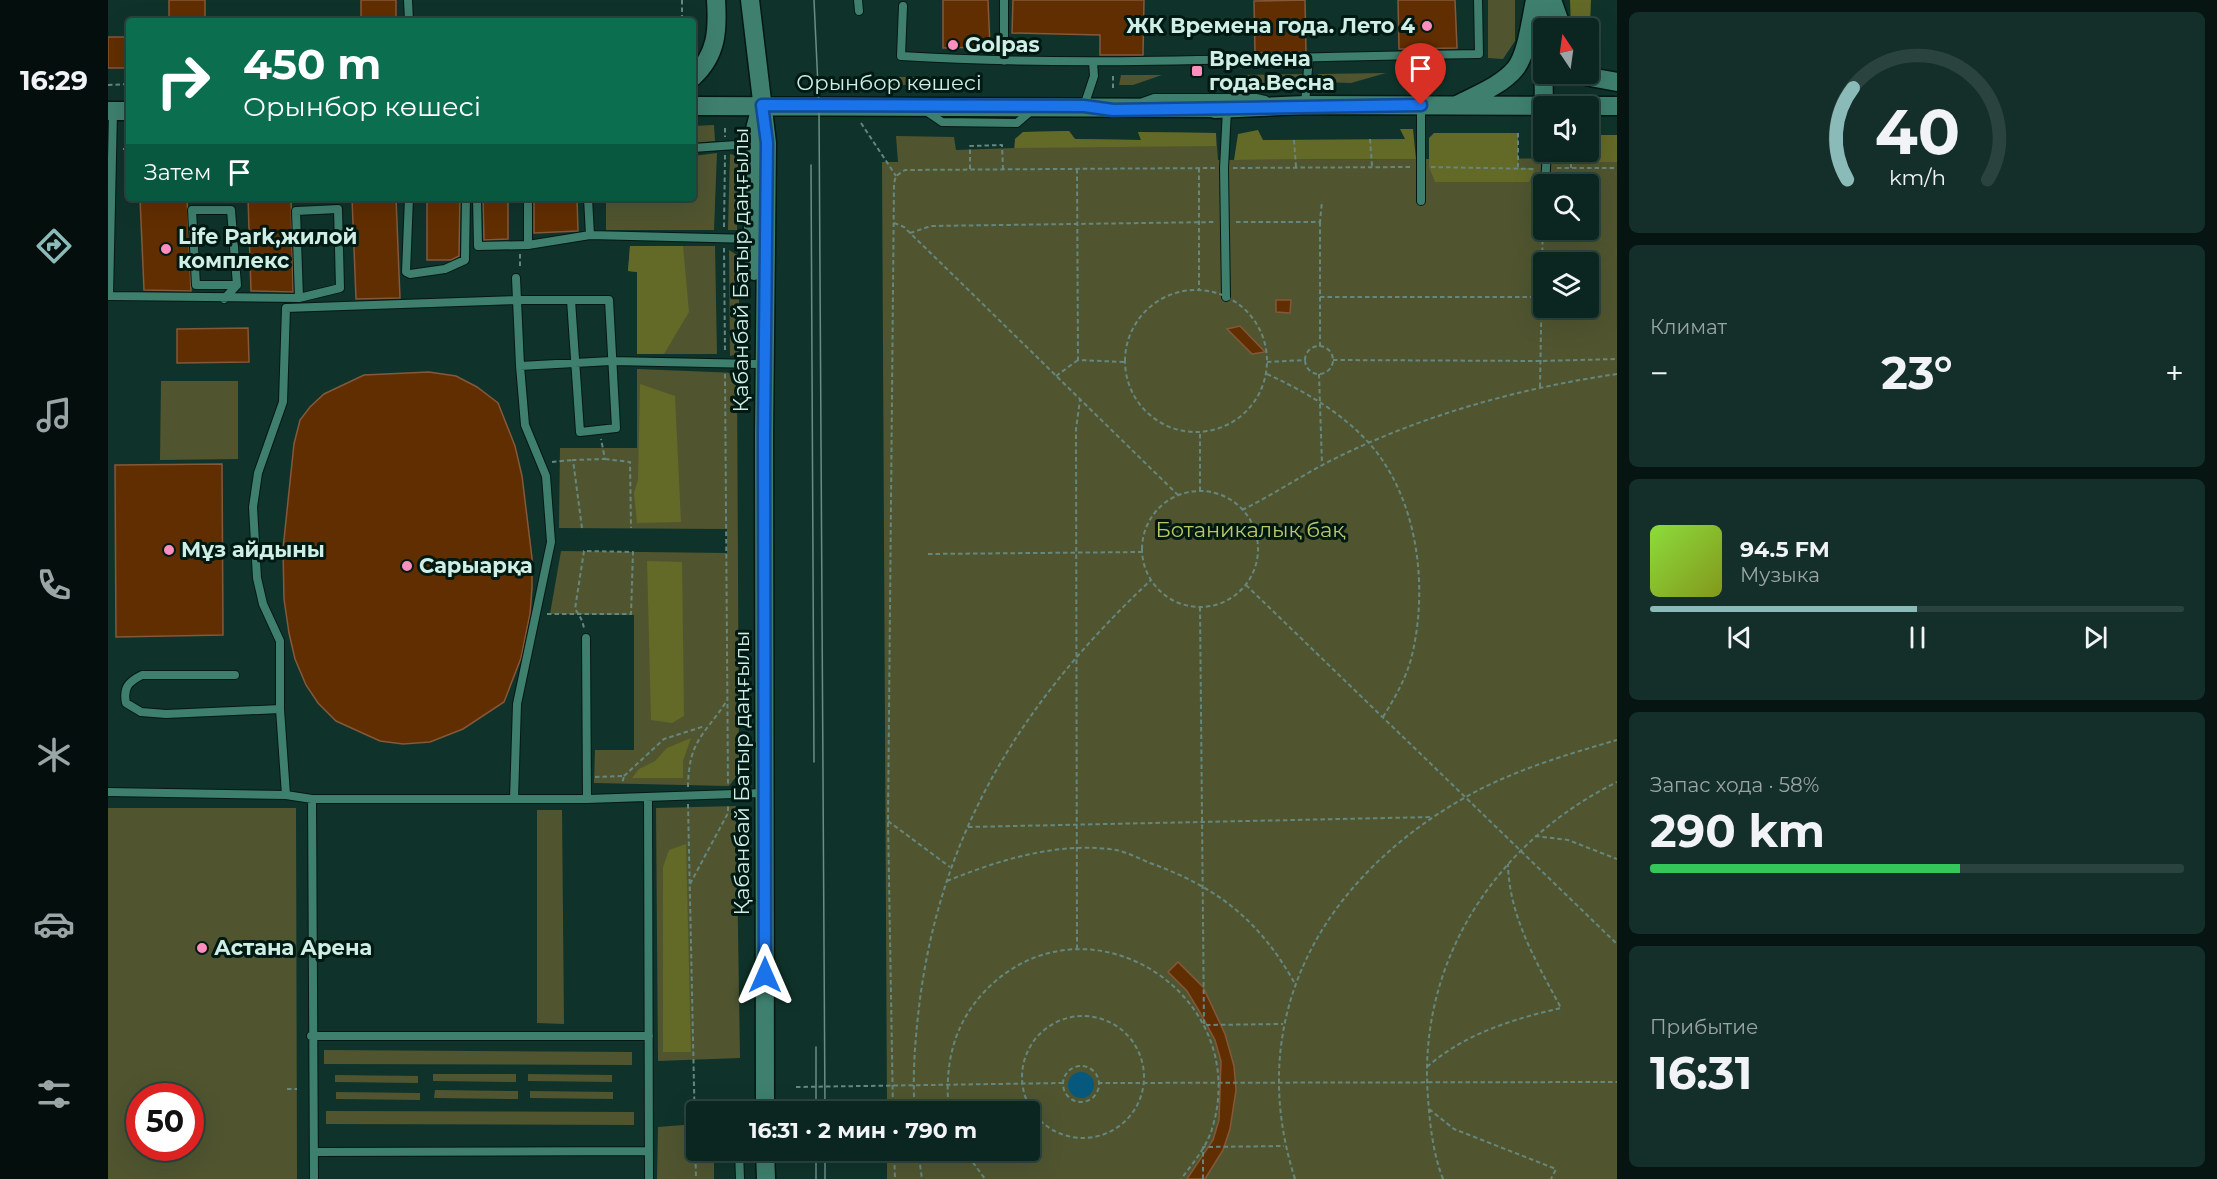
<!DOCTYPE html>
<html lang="ru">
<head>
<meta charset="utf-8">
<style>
  :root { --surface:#0b2620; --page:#142e29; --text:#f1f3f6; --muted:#9aa5a5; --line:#2b433e; --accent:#8bbbb9 }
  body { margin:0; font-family:Montserrat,sans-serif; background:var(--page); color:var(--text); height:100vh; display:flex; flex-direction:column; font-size:22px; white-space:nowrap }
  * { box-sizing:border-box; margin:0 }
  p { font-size:20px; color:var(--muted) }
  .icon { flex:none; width:33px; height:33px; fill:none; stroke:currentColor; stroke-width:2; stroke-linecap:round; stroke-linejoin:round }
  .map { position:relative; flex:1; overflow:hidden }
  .panel { display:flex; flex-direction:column; gap:12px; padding:12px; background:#061512; width:600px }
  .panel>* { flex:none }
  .top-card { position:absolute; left:18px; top:18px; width:570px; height:183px; border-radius:6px; box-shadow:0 6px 24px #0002,0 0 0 2px var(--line); background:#0b6e4f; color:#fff; overflow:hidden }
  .needle { width:39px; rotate:347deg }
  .controls { position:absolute; left:1425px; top:18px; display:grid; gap:12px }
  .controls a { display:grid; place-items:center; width:66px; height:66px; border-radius:6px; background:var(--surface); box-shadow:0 6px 24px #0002,0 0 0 2px var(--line); font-size:30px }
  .speed { position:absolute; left:18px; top:1083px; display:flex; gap:12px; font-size:30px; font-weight:700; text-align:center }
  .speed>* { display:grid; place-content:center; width:78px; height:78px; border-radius:50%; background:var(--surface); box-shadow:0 6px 24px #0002,0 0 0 2px var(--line); line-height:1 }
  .speed .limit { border:9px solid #d22; background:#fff; color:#111 }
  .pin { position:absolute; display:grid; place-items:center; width:51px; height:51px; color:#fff; margin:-62px -26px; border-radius:50% 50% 50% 0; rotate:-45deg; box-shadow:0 0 6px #0007 }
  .pin .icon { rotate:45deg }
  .me { position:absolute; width:66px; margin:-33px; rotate:0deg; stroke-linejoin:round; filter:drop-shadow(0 0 4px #0008) }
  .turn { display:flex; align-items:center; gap:21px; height:126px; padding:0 18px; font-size:27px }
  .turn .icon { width:78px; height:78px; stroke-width:2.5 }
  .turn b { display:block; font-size:42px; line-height:51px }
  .then { display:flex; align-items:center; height:57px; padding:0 18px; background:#0003; gap:12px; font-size:22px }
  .big { font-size:45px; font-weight:700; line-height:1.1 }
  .panel .widget { flex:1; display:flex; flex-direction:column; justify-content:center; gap:9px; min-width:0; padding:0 21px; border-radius:9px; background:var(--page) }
  .panel .dial { align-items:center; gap:0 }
  .dial svg { height:156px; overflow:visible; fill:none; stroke:var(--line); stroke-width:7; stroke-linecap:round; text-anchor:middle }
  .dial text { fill:var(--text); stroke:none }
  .song { display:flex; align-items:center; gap:18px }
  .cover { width:72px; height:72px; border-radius:9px; background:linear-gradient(135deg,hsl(90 70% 55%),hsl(70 70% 35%)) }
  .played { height:6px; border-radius:3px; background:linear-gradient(90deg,var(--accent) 50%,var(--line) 50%) }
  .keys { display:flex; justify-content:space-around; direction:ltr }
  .heat { display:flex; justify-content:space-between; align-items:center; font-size:33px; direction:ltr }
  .charge { height:9px; border-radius:4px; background:linear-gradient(90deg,#34c759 58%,var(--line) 0) }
  .trip { position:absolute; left:578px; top:1101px; width:354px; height:60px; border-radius:6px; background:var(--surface); box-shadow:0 6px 24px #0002,0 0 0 2px var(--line); font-weight:700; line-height:60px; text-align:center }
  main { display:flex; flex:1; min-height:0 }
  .dock { display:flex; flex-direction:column; width:108px; justify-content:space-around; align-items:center; background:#040f0d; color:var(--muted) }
  .dock .icon { width:42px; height:42px }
  .dock .current { color:var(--accent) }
  .dock b { font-size:27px; color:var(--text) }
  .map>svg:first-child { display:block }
</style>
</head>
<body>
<main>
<nav class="dock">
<b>16:29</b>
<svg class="icon current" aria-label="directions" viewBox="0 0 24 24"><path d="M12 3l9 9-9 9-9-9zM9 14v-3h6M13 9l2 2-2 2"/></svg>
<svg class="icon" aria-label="music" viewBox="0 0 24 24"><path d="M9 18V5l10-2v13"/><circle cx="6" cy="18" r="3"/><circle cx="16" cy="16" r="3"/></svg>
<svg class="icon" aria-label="phone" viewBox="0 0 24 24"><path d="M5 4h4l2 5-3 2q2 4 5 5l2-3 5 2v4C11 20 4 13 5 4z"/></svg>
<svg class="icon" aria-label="climate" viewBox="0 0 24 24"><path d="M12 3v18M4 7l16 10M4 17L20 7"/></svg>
<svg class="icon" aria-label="car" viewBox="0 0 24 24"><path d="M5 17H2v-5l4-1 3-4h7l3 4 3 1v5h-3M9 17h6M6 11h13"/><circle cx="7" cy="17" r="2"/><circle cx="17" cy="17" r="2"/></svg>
<svg class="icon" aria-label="filters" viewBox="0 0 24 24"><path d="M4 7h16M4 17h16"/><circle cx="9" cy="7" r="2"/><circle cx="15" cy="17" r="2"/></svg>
</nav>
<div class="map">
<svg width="1509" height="1179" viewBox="0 0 1509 1179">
  <rect width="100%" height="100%" fill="#0f332a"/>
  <path fill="#505530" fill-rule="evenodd" d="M 1380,0 L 1407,0 L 1407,41 L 1395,59 L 1380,58 Z
    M 1278,73 L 1243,83 L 1214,82 L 1210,74 Z
    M 1195,74 L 1188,83 L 1155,84 L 1125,75 Z
    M 1013,75 L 1054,75 L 1025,85 L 1011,85 Z
    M 778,77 L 823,77 L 819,85 L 778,85 Z
    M 606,125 L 607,141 L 585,143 L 585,126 Z
    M 961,131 L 967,139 L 1033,140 L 1030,132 L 1108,133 L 1110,160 L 1509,158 L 1509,1179 L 779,1179 L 779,1151 L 921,1150 L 921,1112 L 779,1111 L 774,162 L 790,162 L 788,136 L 846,137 L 848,150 L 906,148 L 907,139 L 915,132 ZM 1436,184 L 1480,184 L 1480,230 L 1436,230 ZM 1436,262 L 1480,262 L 1480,308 L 1436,308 Z
    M 609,153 L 606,230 L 498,230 L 498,198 L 585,198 L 585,156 Z
    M 622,154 L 630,156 L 629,230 L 620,230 Z
    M 522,246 L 607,246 L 609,354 L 529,354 L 529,272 L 520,271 Z
    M 621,250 L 629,255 L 633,345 L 630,354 L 622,356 Z
    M 529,369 L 629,373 L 631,773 L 621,786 L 486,783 L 487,750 L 526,750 L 526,615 L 442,614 L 453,551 L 619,553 L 619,529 L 451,528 L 452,448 L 529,448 Z
    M 53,381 L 130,381 L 130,459 L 52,460 Z
    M 628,806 L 632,1058 L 550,1061 L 548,808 Z
    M 0,808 L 188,808 L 189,1179 L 0,1179 ZM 32,1096 L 82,1096 L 82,1148 L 32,1148 Z
    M 429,810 L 454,810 L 456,1024 L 429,1023 Z
    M 216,1050 L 524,1052 L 524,1065 L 216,1064 Z
    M 325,1074 L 408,1074 L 408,1082 L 325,1081 Z
    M 420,1074 L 504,1075 L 504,1082 L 420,1081 Z
    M 227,1075 L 310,1076 L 310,1083 L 227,1082 Z
    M 327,1090 L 410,1091 L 410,1099 L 326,1098 Z
    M 422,1091 L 505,1092 L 505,1099 L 422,1098 Z
    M 228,1092 L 312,1093 L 312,1100 L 228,1099 Z
    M 218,1111 L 526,1112 L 526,1125 L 218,1124 Z
    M 588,1124 L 588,1150 L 606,1151 L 606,1179 L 549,1179 L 550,1127 Z"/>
  <path fill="#636927" d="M 1462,0 L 1483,0 L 1481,52 L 1480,28 L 1463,28 Z
    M 1292,129 L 1305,129 L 1308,159 L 1126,160 L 1130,134 L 1150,130 L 1155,140 L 1297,139 Z
    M 961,131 L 967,139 L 1033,140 L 1030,132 L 1108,133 L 1108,146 L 907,148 L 907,139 L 915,132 Z
    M 1326,133 L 1410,133 L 1410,168 L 1427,168 L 1421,182 L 1327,182 L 1321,167 L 1321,138 Z
    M 1481,135 L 1509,135 L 1509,162 L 1463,162 L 1463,152 L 1480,152 Z
    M 522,246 L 575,246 L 581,312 L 556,354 L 529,354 L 529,272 L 520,271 Z
    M 532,384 L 567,396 L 573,522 L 529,523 L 526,493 L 530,480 Z
    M 539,561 L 574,562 L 576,716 L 564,723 L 543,720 Z
    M 583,738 L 575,761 L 575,778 L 524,778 L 531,769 L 547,761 L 559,748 Z
    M 578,844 L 583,1052 L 555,1052 L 555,867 L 561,850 Z"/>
  <path fill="#06597c" d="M960 1085a13 13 0 1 1 26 0a13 13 0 1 1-26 0Z"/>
  <path fill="#612e01" stroke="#84583a" stroke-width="1.5" d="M 61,0 L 97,0 L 97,21 L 61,21 Z
    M 253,0 L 288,0 L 288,21 L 253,21 Z
    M 835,0 L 880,0 L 882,47 L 835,48 Z
    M 905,0 L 1036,0 L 1035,55 L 992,55 L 992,35 L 904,33 Z
    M 1197,0 L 1198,52 L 1147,53 L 1146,1 Z
    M 1290,0 L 1347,0 L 1349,48 L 1291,49 Z
    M 0,37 L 21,37 L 21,68 L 0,68 Z
    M 32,198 L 79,198 L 83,291 L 36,290 Z
    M 140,198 L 183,198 L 185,292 L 143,291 Z
    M 244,198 L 288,198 L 292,298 L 248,299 Z
    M 319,198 L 352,198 L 351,256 L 343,260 L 319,260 Z
    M 375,198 L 400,198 L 400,239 L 376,240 Z
    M 426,198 L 469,198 L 470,231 L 426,233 Z
    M 1168,300 L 1183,300 L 1182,313 L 1168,312 Z
    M 1132,326 L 1157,352 L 1144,354 L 1119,329 Z
    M 140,328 L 141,362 L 69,363 L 69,329 Z
    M 321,372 L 348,376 L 369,387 L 390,403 L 407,446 L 414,476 L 424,558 L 424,588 L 422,614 L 413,658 L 396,702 L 355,729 L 322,742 L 295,744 L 272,741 L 228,721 L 210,703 L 198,685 L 187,659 L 181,633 L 176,599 L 175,549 L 186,444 L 192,420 L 202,407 L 216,394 L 256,375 Z
    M 114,464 L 115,635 L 8,637 L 7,465 Z
    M 1070,962 L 1095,987 L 1117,1034 L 1126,1066 L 1128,1090 L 1122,1129 L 1115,1150 L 1097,1179 L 1079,1179 L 1105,1140 L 1111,1120 L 1113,1061 L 1107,1040 L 1093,1014 L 1079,991 L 1060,972 Z"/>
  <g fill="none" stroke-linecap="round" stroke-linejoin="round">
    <g stroke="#041813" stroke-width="10">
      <path id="lane" d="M 300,0 L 301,21
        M 750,0 L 751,11
        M 795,6 L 793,56 C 986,68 1178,56 1371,54 L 1370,0
        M 896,61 L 896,0
        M 1035,102 L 1046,98 L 1148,98 L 1157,100
        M 1197,104 L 1201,57
        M 976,106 L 986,76 L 985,62
        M 1313,106 L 1313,201
        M 818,111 L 834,122 L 909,123 L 924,110
        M 5,112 L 1,296 L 191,298 L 232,288 L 230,209 L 188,211 L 191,298
        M 585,148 L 643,144
        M 1437,184 L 1439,152
        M 301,198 L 298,272 L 302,274 L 337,269 L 357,260 L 358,198
        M 369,198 L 370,246 L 420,245 L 482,235
        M 480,198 L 482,235 L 645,239
        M 1435,202 L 1436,196
        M 420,245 L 420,198
        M 408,278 L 409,300 L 501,300 L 508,428 L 472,432 L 463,300
        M 1118,297 L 1116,168 L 1119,109
        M 116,299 L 129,285 L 123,210 L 84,210 L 88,285 L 129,285
        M 478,638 L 479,799
        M 127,675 L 34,675 C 20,682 15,688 18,703 L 33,712 L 58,714 L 172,709 L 178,795
        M 172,709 L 172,641 L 155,604 L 149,578 L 145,507 L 150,473 L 175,402 L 178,308 L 409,300 L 412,366 L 503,361 L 650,364
        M 0,792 L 178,795 L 204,799 L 479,799 L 655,793
        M 540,797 L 541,1179
        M 204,799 L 206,1179
        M 406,799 L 409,704 L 443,542 L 438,476 L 417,425 L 412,366
        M 203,1036 L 541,1036
        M 631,1150 L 632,1179
        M 206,1152 L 541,1151"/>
    </g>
    <g stroke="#041813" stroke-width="21">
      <path id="secondary" d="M 642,0 L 659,143 L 656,435 L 657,1112
        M 1444,0 L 1454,28
        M 1434,2 L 1436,105
        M 1479,74 L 1482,77 L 1509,82
        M 585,77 C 609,55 610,30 608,0
        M 1351,104 C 1368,95 1394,85 1407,69 C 1419,55 1423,18 1427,0
        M 585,106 L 1119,108
        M 1107,109 L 1197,105 L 1509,106
        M 0,111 L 21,111
        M 646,271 L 643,144 L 651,114
        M 657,1150 L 658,1179"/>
    </g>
    <path stroke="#65877e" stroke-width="2" stroke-dasharray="4.5 3" stroke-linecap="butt" d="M 574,0 L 574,21
      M 1005,76 L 1005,88
      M 1452,82 L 1463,82 L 1463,85
      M 0,85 L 21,84
      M 753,123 L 788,176
      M 617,128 L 617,137
      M 1410,133 L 1410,168
      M 1262,139 L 1264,166
      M 1186,140 L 1188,167
      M 15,149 L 21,149
      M 1323,167 L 1428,169
      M 1091,168 L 1091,291
      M 1125,168 L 1302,167
      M 1449,168 L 1509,168
      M 1463,168 L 1463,152
      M 862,169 L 862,146 L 894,145 L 895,169
      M 969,169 L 970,360 L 1017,362
      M 1128,222 L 1212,222 L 1214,201
      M 1212,222 L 1212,347
      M 786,223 L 796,227 L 1071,496
      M 616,227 L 617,155
      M 802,233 L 823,226 L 1107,222
      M 616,248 L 617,353
      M 412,254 L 412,269
      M1017 361a71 71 0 1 1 142 0a71 71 0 1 1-142 0Z
      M 1212,297 L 1433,297
      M1197 360a14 14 0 1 1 28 0a14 14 0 1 1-28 0Z
      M 1225,360 L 1432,361 L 1509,359
      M 1159,362 L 1198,360
      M 617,374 L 620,785
      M 1159,374 C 1196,391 1233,412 1261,443 C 1309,497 1320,582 1305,651 C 1300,675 1288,696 1275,717
      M 1211,374 L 1214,464
      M 948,376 L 970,360
      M 1432,387 L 1435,213
      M 497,459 L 522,462 L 523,528
      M 444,462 L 465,460
      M 1092,491 L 1092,431
      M1034 549a58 58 0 1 1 116 0a58 58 0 1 1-116 0Z
      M 1134,510 C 1167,494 1197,473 1230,457 C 1318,414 1413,388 1509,374
      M 474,528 L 465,460 L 497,459 L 493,439
      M 820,554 L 1035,552
      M 1138,585 L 1509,944
      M 1092,607 L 1096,1025 L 1175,1024
      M 439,614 L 523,614 L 525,552 L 476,551 L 467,609 C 472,616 475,621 476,629
      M 516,776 L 556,739 L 597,726
      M 487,777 L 516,776 L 514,784
      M 580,787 C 581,740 595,737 618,702
      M 580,804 L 588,1179
      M 780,821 L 842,867
      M 860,827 L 1325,817
      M 1427,836 L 1460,840 L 1509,859
      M 839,881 C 891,860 951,841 1008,850 C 1019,852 1032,859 1042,863 C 1109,887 1151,920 1186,982
      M 582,884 L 620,813 L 620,806
      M 969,949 L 968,429 L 972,400
      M914 1077a61 61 0 1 1 122 0a61 61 0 1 1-122 0Z
      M955 1084a18 18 0 1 1 36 0a18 18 0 1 1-36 0Z
      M 1319,1067 C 1356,1034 1405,1019 1453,1008 C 1429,963 1401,917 1400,864
      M 990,1083 L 1509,1082
      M 688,1087 L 955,1083
      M 179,1089 L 189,1089
      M 1321,1109 L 1346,1129 L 1448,1169 L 1443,1179
      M 785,1112 L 780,821 L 786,183 L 788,176 L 797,170 L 1107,168
      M 807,1112 C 804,1077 807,1042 811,1007 C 832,831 916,699 1043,580
      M 841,1112 C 836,1065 845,1024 878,990 C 978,888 1146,993 1104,1129 C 1098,1148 1085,1163 1073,1179
      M 786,1150 L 787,1179
      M 810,1150 L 814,1179
      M 856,1150 L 877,1179
      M 1095,1179 L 1095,1147 L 1176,1146
      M 1187,1179 C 1135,1017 1214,879 1356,798 C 1403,771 1457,755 1509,740
      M 1335,1179 C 1325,1153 1322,1126 1320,1098 C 1309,961 1388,842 1509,782"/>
    <use href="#lane" stroke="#3e7f6e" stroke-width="8"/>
    <use href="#secondary" stroke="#3e7f6e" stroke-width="18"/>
    <path stroke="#6b8d84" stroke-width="1.5" d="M 706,0 L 711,108 L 717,1112
      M 703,165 L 706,762
      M 708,1047 L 708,1112
      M 708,1150 L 708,1179
      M 717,1150 L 717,1179"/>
  </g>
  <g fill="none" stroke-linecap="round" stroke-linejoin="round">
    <g stroke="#114b97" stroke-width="15">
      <path id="route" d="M 657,975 L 656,435 L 659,143 L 654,105 L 976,106 L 1005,110 L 1313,105"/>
    </g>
    <use href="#route" stroke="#1a73e8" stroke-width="10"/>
  </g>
  <g fill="#fe8ebd" stroke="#001913" stroke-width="2">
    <circle cx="1319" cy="26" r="6"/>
    <circle cx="845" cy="45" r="6"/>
    <rect x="1083" y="65" width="12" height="12" rx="3"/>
    <circle cx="58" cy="249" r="6"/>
    <circle cx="61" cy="550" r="6"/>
    <circle cx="299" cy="566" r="6"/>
    <circle cx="94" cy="948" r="6"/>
  </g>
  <g text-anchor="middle" stroke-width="6" stroke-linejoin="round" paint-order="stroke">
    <g font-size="21" font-weight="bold" fill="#cfefe5" stroke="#001913" text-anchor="start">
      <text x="1307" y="33" text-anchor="end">ЖК Времена года. Лето 4</text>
      <text x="857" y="52">Golpas</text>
      <text x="1101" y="66">Времена<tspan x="1101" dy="24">года.Весна</tspan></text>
      <text x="70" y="244">Life Park,жилой<tspan x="70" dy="24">комплекс</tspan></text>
      <text x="73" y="557">Мұз айдыны</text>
      <text x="311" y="573">Сарыарқа</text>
      <text x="106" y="955">Астана Арена</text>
    </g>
    <g font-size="21" fill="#cfefe5" stroke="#001913">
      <text x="781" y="90">Орынбор көшесі</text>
      <text transform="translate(633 270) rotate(-90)" y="7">Қабанбай Батыр даңғылы</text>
      <text transform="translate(634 773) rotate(-90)" y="7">Қабанбай Батыр даңғылы</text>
    </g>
    <g font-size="21" fill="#bcc768" stroke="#001913">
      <text x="1142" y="537">Ботаникалық бақ</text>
    </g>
  </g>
</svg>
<div class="controls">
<a><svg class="needle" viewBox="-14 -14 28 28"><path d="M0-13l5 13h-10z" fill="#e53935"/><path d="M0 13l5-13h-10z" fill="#9aa5a5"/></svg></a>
<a><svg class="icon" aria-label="sound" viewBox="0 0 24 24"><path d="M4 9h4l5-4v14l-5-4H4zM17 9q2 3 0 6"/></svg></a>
<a><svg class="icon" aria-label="search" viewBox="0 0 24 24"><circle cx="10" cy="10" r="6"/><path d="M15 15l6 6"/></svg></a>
<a><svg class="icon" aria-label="layers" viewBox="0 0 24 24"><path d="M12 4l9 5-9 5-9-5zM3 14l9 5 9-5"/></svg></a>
</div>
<div class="speed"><div class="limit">50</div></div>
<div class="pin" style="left:1313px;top:105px;background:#d93025"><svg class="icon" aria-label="arrive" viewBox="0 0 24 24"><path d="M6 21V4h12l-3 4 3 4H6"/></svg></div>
<svg class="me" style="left:657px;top:975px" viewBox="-20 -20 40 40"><path d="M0-17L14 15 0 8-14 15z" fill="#1a73e8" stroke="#fff" stroke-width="4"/></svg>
<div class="trip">16:31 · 2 мин · 790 m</div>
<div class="top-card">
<div class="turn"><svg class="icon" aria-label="right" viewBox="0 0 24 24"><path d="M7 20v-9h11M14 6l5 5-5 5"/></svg><div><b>450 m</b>Орынбор көшесі</div></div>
<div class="then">Затем<svg class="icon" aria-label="arrive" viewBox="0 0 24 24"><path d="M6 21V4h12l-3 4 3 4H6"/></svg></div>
</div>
</div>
<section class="panel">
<div class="widget dial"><svg viewBox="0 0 100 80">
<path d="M14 69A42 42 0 1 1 86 69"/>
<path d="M14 69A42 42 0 0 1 17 22" stroke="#8bbbb9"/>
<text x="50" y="56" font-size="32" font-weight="700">40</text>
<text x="50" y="72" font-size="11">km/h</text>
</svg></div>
<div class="widget"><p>Климат</p>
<div class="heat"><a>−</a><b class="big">23°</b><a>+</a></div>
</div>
<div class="widget">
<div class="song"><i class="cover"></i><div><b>94.5 FM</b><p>Музыка</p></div></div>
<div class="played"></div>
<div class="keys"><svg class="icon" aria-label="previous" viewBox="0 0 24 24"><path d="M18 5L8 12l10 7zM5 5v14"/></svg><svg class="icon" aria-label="pause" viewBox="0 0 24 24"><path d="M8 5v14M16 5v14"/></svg><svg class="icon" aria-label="next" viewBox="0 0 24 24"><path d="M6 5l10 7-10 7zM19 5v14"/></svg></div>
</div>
<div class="widget"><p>Запас хода · 58%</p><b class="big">290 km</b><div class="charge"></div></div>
<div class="widget"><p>Прибытие</p><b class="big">16:31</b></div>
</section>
</main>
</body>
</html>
